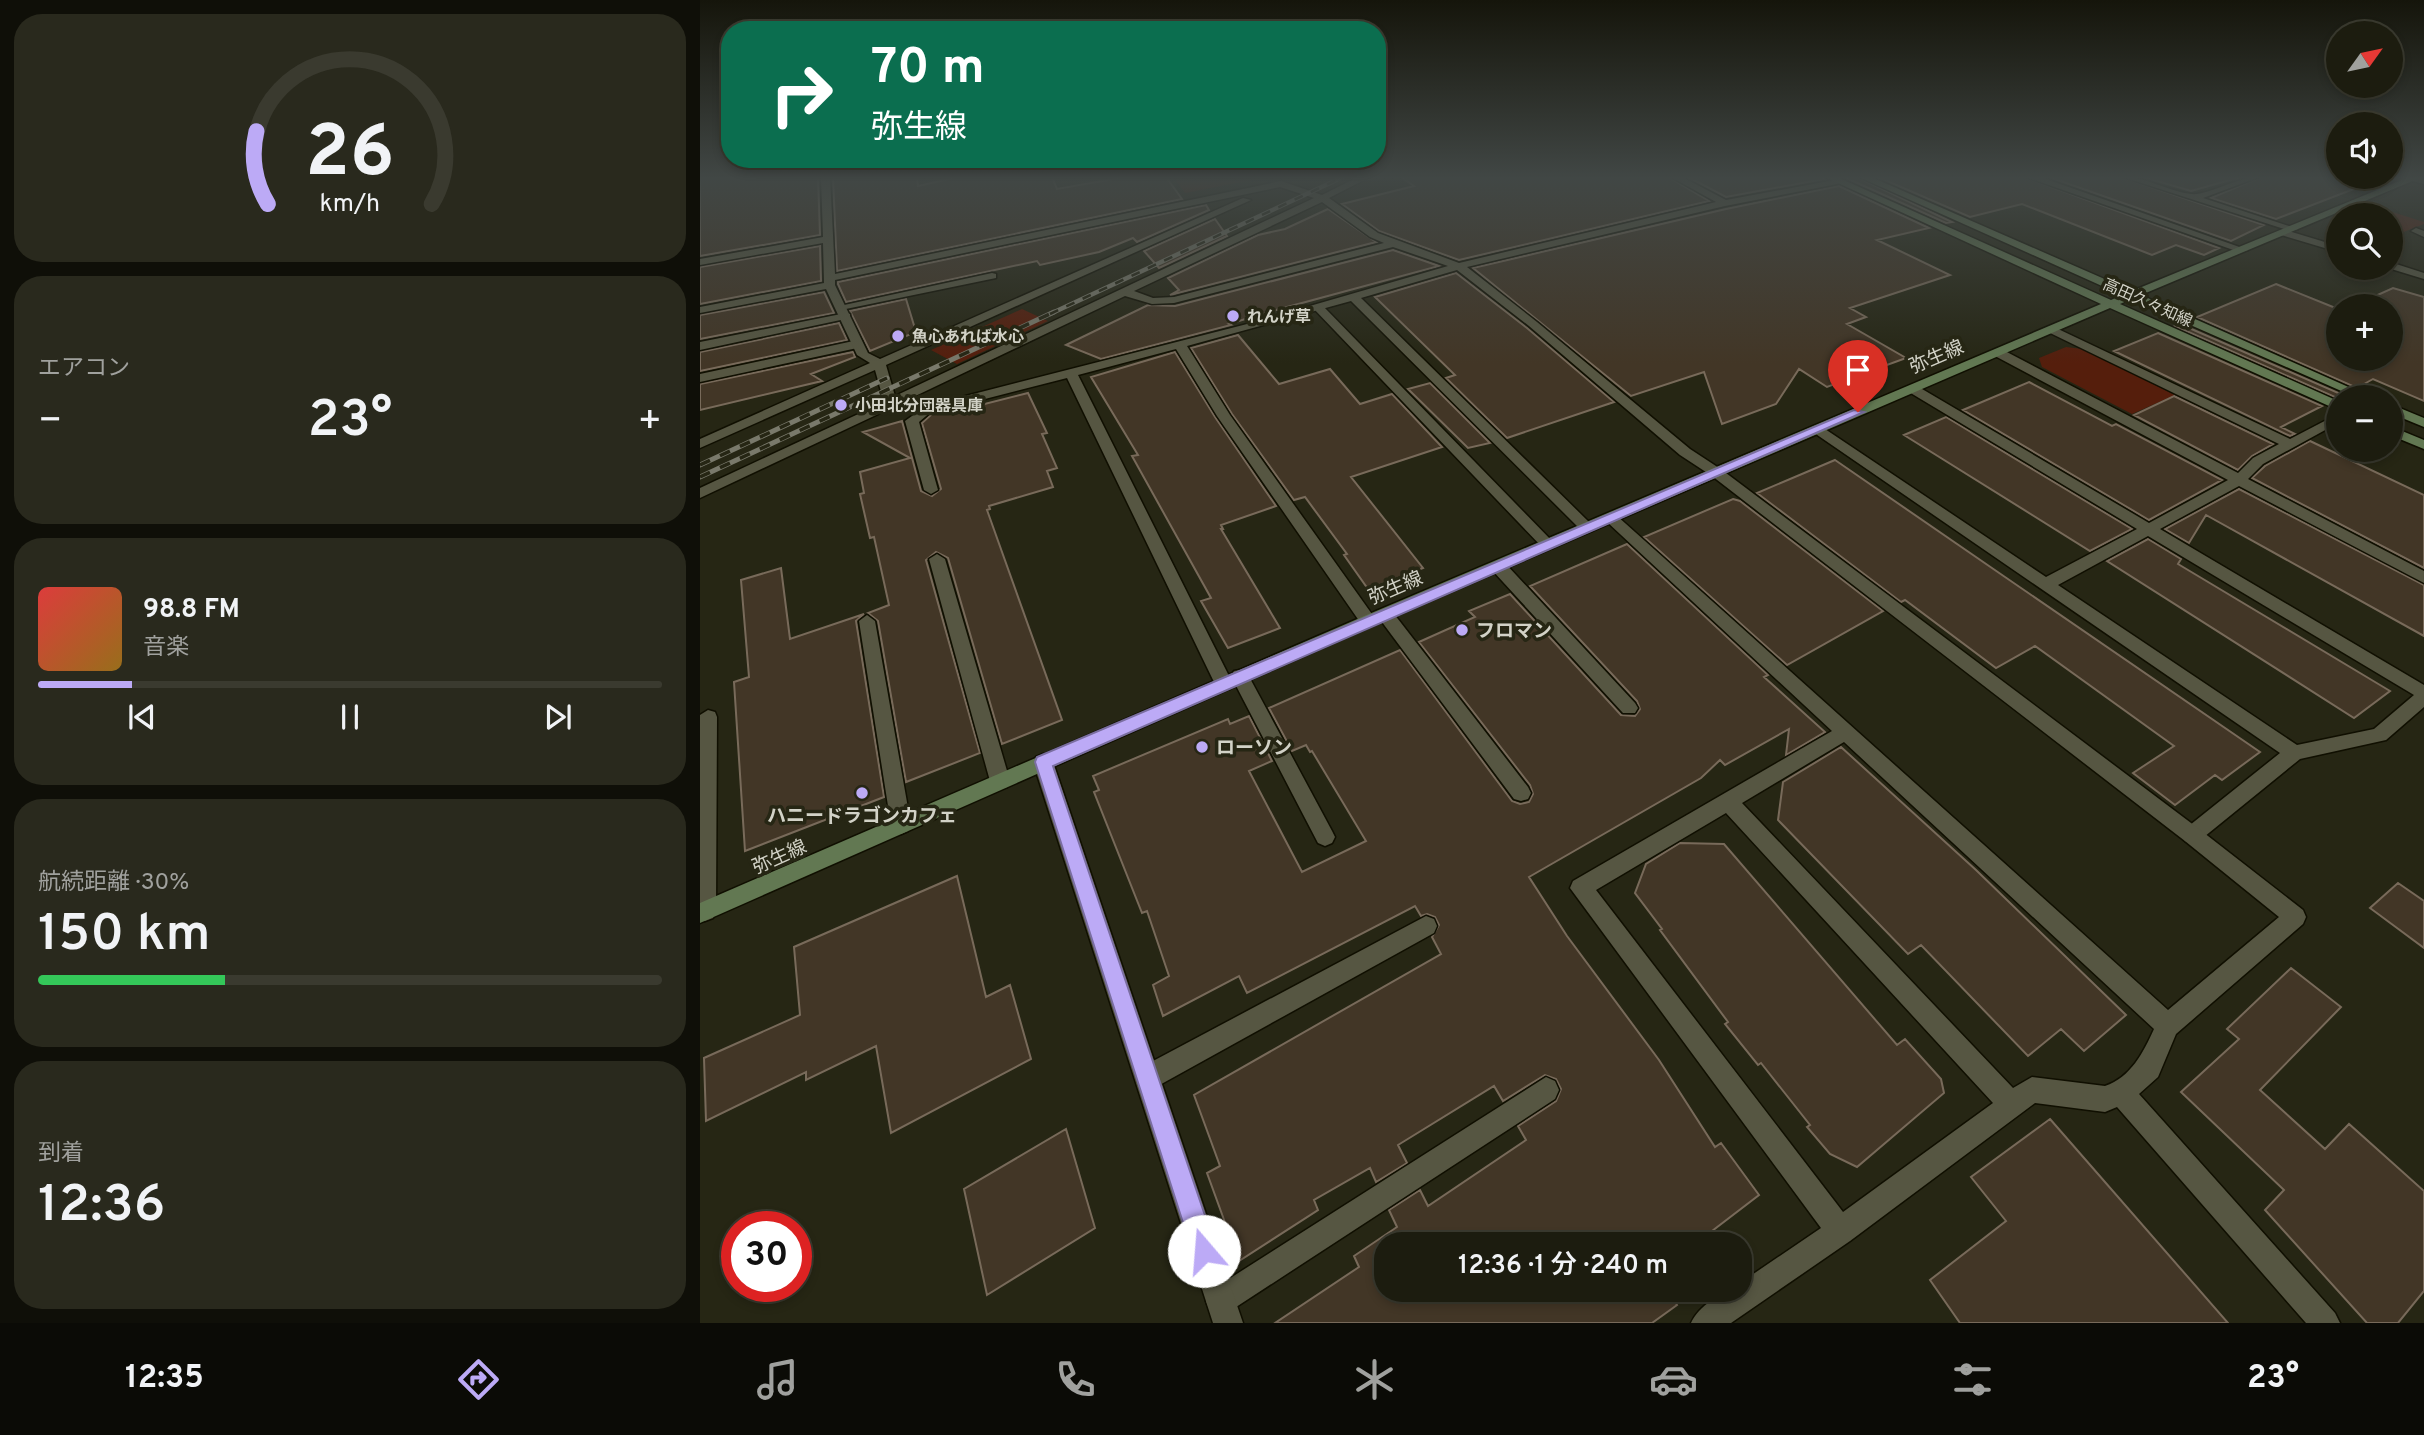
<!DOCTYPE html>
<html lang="ja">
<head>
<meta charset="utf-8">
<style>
  :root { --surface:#1c1c0f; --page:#29291d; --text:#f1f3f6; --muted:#a0a19e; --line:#3a3a2f; --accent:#bcaaf6 }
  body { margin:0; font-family:Overpass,"Noto Sans JP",sans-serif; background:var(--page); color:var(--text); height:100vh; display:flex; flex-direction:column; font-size:26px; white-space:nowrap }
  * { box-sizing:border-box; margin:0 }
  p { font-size:23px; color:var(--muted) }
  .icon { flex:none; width:38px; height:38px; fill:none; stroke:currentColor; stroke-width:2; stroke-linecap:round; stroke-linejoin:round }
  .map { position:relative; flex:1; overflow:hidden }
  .sheet { display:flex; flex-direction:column; gap:14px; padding:14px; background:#0f0f08; width:700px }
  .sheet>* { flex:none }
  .guide { position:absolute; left:21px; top:21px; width:665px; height:147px; border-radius:28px; box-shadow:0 4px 10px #0003,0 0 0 2px var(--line); background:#0b6e4f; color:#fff; overflow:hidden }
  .needle { width:46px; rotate:57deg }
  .buttons { position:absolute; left:1626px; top:21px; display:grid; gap:14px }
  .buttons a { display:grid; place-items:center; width:77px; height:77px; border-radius:50%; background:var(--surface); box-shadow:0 4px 10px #0003,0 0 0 2px var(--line); font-size:35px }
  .speed { position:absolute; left:21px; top:1211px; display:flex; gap:14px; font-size:35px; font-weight:700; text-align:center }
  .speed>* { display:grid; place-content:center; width:91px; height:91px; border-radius:50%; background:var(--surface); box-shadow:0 4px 10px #0003,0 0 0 2px var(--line); line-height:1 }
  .speed .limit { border:10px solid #d22; background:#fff; color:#111 }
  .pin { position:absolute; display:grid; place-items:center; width:60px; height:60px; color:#fff; margin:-72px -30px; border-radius:50% 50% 50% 0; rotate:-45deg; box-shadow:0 0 7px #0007 }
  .pin .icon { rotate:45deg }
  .me { position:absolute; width:77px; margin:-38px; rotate:342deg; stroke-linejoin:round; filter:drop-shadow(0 0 5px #0008) }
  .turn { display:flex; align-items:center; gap:24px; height:147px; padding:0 35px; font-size:32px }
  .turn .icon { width:91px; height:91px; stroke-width:2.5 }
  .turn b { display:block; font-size:49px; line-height:60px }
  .big { font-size:52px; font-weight:600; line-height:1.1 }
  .sheet .card { flex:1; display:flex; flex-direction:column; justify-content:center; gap:10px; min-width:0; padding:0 24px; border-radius:28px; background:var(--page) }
  .sheet .dial { align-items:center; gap:0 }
  .dial svg { height:182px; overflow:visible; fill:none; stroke:var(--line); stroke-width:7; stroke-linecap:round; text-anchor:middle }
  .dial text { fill:var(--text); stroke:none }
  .song { display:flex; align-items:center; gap:21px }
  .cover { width:84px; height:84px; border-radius:10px; background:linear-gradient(135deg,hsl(0 70% 55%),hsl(40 70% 35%)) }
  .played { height:7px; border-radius:4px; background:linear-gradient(90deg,var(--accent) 15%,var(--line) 15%) }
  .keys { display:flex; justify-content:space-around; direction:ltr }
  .heat { display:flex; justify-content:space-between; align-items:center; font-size:38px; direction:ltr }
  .charge { height:10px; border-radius:5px; background:linear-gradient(90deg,#34c759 30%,var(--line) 0) }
  .trip { position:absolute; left:674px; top:1232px; width:378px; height:70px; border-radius:28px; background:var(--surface); box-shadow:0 4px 10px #0003,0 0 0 2px var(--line); font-weight:600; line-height:70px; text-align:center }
  .dock { display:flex; height:112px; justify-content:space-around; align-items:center; background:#0b0b06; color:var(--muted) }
  .dock .icon { width:49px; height:49px }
  .dock .active { color:var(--accent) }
  .dock b { font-size:32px; color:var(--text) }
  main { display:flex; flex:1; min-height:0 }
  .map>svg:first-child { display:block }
</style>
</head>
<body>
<main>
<section class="sheet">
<div class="card dial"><svg viewBox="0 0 100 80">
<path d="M14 69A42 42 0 1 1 86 69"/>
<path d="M14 69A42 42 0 0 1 9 37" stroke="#bcaaf6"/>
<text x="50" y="56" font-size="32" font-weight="700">26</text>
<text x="50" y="72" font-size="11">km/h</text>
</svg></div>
<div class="card"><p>エアコン</p>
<div class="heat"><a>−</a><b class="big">23°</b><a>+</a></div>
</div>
<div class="card">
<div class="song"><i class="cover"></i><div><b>98.8 FM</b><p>音楽</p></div></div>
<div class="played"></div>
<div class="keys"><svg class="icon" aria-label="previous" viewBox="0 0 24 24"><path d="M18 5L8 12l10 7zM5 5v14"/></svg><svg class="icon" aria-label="pause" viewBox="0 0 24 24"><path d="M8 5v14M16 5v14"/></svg><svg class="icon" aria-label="next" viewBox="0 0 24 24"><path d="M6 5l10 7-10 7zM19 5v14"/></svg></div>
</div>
<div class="card"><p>航続距離 · 30%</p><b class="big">150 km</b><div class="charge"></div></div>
<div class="card"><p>到着</p><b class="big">12:36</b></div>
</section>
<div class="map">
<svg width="1724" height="1323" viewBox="0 0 1724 1323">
  <rect width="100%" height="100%" fill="#262614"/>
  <path fill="#551e0c" d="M 473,177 L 555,177 L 557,179 L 485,193 Z
    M 1686,210 L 1724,222 L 1724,224 L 1691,237 L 1690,215 L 1674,215 Z
    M 322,309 L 348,321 L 257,364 L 231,350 Z
    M 1366,347 L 1383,349 L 1475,395 L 1432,414 L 1342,367 L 1339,358 Z"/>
  <path fill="#423626" stroke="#786a5a" stroke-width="2" d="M 0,177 L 118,177 L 120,235 L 0,256 Z
    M 133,177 L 217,177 L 218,186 L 258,177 L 352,177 L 357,189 L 425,177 L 466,177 L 482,199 L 137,271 Z
    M 701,177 L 968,177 L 1009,201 L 759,260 L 679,231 L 642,204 L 714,186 Z
    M 988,177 L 1123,177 L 1124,179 L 1026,197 Z
    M 1144,177 L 1157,177 L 1252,222 L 1246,223 Z
    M 1178,177 L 1324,177 L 1519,248 L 1504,255 L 1476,245 L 1452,255 L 1322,204 L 1270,217 Z
    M 1349,177 L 1421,177 L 1564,225 L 1531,241 Z
    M 1443,177 L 1541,177 L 1491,191 Z
    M 1561,177 L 1677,177 L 1677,180 L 1576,219 L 1511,198 Z
    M 1139,186 L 1229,228 L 1177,240 L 1250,275 L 1150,308 L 1166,317 L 1147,324 L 1206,358 L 1127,387 L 1099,369 L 1076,404 L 1022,424 L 1004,372 L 931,396 L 773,268 L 1026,209 Z
    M 506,205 L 509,210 L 437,242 L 433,238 L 399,252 L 340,265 L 337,261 L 146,302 L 138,284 L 138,282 Z
    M 628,209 L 676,242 L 470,295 L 479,290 L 468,278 L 558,235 L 585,229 Z
    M 515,219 L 527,236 L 459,268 L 444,251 Z
    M 120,246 L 121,281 L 0,304 L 0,267 Z
    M 693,250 L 739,266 L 565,313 L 529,324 L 531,325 L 401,359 L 366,345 L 448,305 L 475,306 Z
    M 756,273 L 827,328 L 914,402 L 807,438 L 746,378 L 755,375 L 675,297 Z
    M 1576,284 L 1638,309 L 1638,359 L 1690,359 L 1690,306 L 1653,306 L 1693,288 L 1724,297 L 1724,401 L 1673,379 L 1657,388 L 1497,317 Z
    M 124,292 L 134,313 L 0,339 L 0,315 Z
    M 206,299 L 216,332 L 170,351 L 150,311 Z
    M 139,323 L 147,340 L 0,371 L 0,352 Z
    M 1480,324 L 1643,395 L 1637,398 L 1475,326 Z
    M 1458,333 L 1622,406 L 1581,427 L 1595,434 L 1590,436 L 1414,351 Z
    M 538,335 L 579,384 L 630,369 L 660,404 L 692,394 L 742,447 L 651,477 L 723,568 L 668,589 L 644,555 L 647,554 L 605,497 L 594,500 L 532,414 L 491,348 Z
    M 153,352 L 155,357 L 111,374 L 122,381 L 0,410 L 0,384 Z
    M 475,352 L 515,417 L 576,506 L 521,525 L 523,529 L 521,529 L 580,628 L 528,648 L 501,601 L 511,598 L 432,456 L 438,455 L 391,377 Z
    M 1329,382 L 1412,426 L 1416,424 L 1522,480 L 1449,520 L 1263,410 Z
    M 730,383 L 790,443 L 768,448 L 708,389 Z
    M 328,393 L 347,433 L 342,434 L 357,468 L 347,471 L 353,487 L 289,506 L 290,509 L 287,510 L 362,720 L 302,744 L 248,558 L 236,552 L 226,560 L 280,753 L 206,782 L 178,621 L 168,613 L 189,605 L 174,537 L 170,538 L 160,494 L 164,493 L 160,472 L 210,458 L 163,432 L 202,421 L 221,491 L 232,496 L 241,489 L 222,423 L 233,413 L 257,411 Z
    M 1474,396 L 1573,444 L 1552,456 L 1538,470 L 1434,415 Z
    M 1246,417 L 1432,529 L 1390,551 L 1204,435 Z
    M 1610,441 L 1724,495 L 1724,568 L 1552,478 L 1565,466 Z
    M 1135,460 L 1305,577 L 1560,752 L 1522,780 L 1515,775 L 1475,805 L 1433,773 L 1474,746 L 1335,646 L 1296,668 L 1205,600 L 1201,602 L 1057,493 Z
    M 1539,489 L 1724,585 L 1724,636 L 1506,515 L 1489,543 L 1465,529 Z
    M 1033,499 L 1040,501 L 1183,611 L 1087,665 L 944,537 Z
    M 1448,539 L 1481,559 L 1478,564 L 1690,691 L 1654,718 L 1407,561 Z
    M 927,544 L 1068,675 L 1064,677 L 1125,732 L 1086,755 L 1089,729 L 1025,765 L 1020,760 L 1001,778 L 829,877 L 867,936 L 959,1060 L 1015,1147 L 1021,1143 L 1059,1195 L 995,1244 L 686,1244 L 686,1290 L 967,1290 L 977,1305 L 952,1323 L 575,1323 L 659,1267 L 654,1256 L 697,1227 L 689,1210 L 720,1190 L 728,1206 L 826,1140 L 818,1126 L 856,1101 L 861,1089 L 856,1079 L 845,1075 L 803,1101 L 794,1086 L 698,1145 L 707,1163 L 676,1182 L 670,1168 L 614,1200 L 618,1210 L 539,1261 L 507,1173 L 520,1166 L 494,1095 L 741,954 L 732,937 L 739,925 L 735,917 L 727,914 L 721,916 L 715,906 L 547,993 L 539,976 L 463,1016 L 453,985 L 469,976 L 447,911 L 442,913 L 394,792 L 399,790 L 393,776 L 528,719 L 530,724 L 549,716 L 572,761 L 549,771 L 602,872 L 666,841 L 612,751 L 610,752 L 606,745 L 592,751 L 569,708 L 700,650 L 812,801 L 820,804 L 829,802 L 833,794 L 830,785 L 719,642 L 775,617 L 769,611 L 810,594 L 921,715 L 935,716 L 940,709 L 937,701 L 830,586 Z
    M 81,568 L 90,639 L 164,614 L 156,621 L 184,797 L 45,851 L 34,682 L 49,677 L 41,580 Z
    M 1141,747 L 1276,870 L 1426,1015 L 1384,1051 L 1361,1029 L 1328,1056 L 1221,945 L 1208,954 L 1078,820 L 1083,782 Z
    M 980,843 L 1024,844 L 1197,1045 L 1205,1039 L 1241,1079 L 1244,1093 L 1157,1167 L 1130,1154 L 1107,1127 L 1110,1125 L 1061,1063 L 1058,1065 L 1025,1024 L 1028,1022 L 960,930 L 962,929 L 935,893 L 946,864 Z
    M 257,876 L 286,997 L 310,985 L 331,1059 L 191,1133 L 176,1046 L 106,1080 L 106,1072 L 6,1121 L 4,1058 L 100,1015 L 94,947 Z
    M 1698,883 L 1724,901 L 1724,948 L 1670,908 Z
    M 1591,968 L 1641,1007 L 1560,1090 L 1625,1149 L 1649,1124 L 1724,1191 L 1724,1291 L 1698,1323 L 1667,1323 L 1565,1210 L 1584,1190 L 1481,1092 L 1539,1039 L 1527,1029 Z
    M 1350,1119 L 1528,1323 L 1260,1323 L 1230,1280 L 1306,1221 L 1271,1177 Z
    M 366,1129 L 395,1228 L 287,1295 L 264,1189 Z"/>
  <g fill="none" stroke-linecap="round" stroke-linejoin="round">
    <g stroke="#100f01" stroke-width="3">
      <path id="lane" d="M 1716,228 L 1724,231 L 1724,237 L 1711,231 Z
        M 292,273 L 296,274 L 296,278 L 141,310 L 135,307 Z
        M 614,305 L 622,305 L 853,542 L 856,545 L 853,548 L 843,548 L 614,309 Z
        M 146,313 L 150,314 L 150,318 L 0,350 L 0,342 Z
        M 1348,328 L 1356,328 L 1590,439 L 1638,414 L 1638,423 L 1563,464 L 1548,479 L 1724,571 L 1724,583 L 1539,486 L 1460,529 L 1724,685 L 1724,707 L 1686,740 L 1600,759 L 1499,841 L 1492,844 L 1485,841 L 1482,835 L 1485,829 L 1580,753 L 1110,430 L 1112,427 L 1122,427 L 1346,577 L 1437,529 L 1209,392 L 1209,386 L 1217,386 L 1449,523 L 1528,480 L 1295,356 L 1295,350 L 1303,350 L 1538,473 L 1553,458 L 1579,444 L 1348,332 ZM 1448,536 L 1714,695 L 1674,729 L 1597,745 L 1358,585 Z
        M 158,340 L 162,341 L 162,347 L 0,382 L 0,374 Z
        M 233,401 L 239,405 L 219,422 L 238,490 L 231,494 L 224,490 L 205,421 Z
        M 237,554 L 245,559 L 310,781 L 307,787 L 300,789 L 293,787 L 290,781 L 229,559 Z
        M 798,561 L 804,562 L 935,703 L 938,708 L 935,713 L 923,713 L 792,570 L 790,566 Z
        M 685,608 L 691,610 L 828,787 L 831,793 L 828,799 L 821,801 L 814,799 L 679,618 L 677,614 Z
        M 167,615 L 175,621 L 211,825 L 208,831 L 201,834 L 194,831 L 191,825 L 159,621 Z
        M 540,670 L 546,671 L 632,831 L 635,837 L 632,843 L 625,846 L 618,843 L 531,676 L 534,671 Z
        M 8,710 L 15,712 L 17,717 L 16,911 L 13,918 L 5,921 L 0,919 L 0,715 Z
        M 726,916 L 734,919 L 737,926 L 734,933 L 456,1087 L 447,1090 L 438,1087 L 435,1078 L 438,1069 Z
        M 846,1077 L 855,1081 L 859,1090 L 855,1099 L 530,1311 L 520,1315 L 510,1311 L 506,1301 L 510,1291 Z"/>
    </g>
    <g stroke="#100f01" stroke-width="3">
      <path id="street" d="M 121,177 L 130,177 L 135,274 L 581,181 L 622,195 L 658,177 L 670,177 L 629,198 L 678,233 L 759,263 L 1016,202 L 971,177 L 982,177 L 1026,200 L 1140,179 L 1140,183 L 1137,184 L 1025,206 L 767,267 L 837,322 L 990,449 L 1022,470 L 1499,829 L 1603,910 L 1606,917 L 1603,924 L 1476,1034 L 1458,1077 L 1439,1094 L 1635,1313 L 1640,1323 L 1606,1323 L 1417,1107 L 1405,1112 L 1335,1103 L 1150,1241 L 1031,1323 L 991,1323 C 998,1307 1022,1290 1040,1290 L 1040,1283 L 1121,1228 L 870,888 L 873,881 L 1132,731 L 906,521 L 904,518 L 906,515 L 916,515 L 1468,1010 L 1579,917 L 1485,841 L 1012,476 L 980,455 L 829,326 L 757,270 L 661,298 L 892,525 L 895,528 L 892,531 L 882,531 L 651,301 L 487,346 L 530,415 L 674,617 L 676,621 L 668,627 L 662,625 L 517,416 L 476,349 L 378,375 L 533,684 L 530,689 L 518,689 L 515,684 L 367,378 L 246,409 L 191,408 L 0,498 L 0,488 L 184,402 L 175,370 L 0,448 L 0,439 L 170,363 L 157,355 L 126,289 L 0,313 L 0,307 L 124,283 L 123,243 L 0,265 L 0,259 L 123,237 ZM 580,187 L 614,198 L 195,396 L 186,365 L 551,200 L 543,198 L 180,359 L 168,353 L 135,285 L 135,280 ZM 622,202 L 670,237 L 684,243 L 474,297 L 453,298 L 434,291 ZM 693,247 L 748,266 L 551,323 L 246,401 L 207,400 L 425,296 L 452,304 L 474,303 ZM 1144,742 L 1454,1029 C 1443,1053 1431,1077 1405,1086 L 1332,1077 L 1313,1088 L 1042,803 ZM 1026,813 L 1293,1103 L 1143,1212 L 896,890 Z
        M 1326,177 L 1340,177 L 1548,250 L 1539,252 Z
        M 1423,177 C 1447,177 1467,191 1491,194 C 1507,196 1537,177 1559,177 L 1503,198 L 1598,229 L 1590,231 Z
        M 1704,177 L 1724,178 L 1724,184 L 1705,179 Z
        M 1585,230 L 1638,246 L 1638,252 L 1581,235 L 1581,231 Z
        M 1690,262 L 1724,273 L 1724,279 L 1688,268 L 1690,268 Z
        M 343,754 L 350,757 L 353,762 L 543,1323 L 513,1323 L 333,762 L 336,757 Z"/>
    </g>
    <g stroke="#100f01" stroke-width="3">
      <path id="secondary" d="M 1125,177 L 1137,177 L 1411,300 L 1422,295 L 1159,177 L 1171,177 L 1432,291 L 1709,177 L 1722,177 L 1441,295 L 1671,397 L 1655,397 L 1431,299 L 1420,304 L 1638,401 L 1638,410 L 1410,308 L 674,625 L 0,923 L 0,903 L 662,617 L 1401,304 Z
        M 1690,404 L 1724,418 L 1724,427 L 1690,413 Z
        M 1690,426 L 1724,440 L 1724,449 L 1690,435 Z"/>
    </g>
    <use href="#lane" fill="#565642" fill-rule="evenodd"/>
    <use href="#street" fill="#565642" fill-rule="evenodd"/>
    <use href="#secondary" fill="#627852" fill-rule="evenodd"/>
    <g stroke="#79796b" stroke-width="4.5">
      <path id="rail-far1" d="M 350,314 L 643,177"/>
    </g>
    <g stroke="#79796b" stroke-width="5">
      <path id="rail" d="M 0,465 L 187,378
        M 0,477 L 354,312"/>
    </g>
    <use href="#rail-far1" stroke="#262614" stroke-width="2.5" stroke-dasharray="9" stroke-linecap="butt"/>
    <use href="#rail" stroke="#262614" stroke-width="3.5" stroke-dasharray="11" stroke-linecap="butt"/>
  </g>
  <linearGradient id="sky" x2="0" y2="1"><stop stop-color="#15150b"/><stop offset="0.49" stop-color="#414745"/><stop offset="1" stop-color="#414745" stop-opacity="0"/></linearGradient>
  <rect width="1724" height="363" fill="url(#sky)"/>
  <path fill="#bcaaf6" stroke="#7a6ea0" stroke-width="2" d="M 1154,410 L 1164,412 L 353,766 L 517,1251 L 513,1260 L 504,1264 L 495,1260 L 335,762 L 337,757 Z"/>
  <g fill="#bcaaf6" stroke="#262614" stroke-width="2.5">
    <circle cx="533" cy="316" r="7"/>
    <circle cx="198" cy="336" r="7"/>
    <circle cx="141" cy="405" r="7"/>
    <circle cx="762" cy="630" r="7"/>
    <circle cx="502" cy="747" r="7"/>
    <circle cx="162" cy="793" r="7"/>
  </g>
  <g text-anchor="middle" stroke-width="7" stroke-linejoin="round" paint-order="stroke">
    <g font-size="16" fill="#d2d2c7" stroke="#262614">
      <text transform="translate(1448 302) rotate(24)" y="6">高田久々知線</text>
    </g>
    <g font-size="16" font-weight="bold" fill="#d2d2c7" stroke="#262614" text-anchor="start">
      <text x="547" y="322">れんげ草</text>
      <text x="212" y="342">魚心あれば水心</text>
      <text x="155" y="411">小田北分団器具庫</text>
    </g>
    <g font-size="19" fill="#d2d2c7" stroke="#262614">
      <text transform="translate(1236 356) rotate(-23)" y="7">弥生線</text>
      <text transform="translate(695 587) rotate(-23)" y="7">弥生線</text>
      <text transform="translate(79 856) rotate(-24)" y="7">弥生線</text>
    </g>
    <g font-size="19" font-weight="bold" fill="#d2d2c7" stroke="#262614" text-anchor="start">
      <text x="776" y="637">フロマン</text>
      <text x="516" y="754">ローソン</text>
      <text x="162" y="822" text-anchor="middle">ハニードラゴンカフェ</text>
    </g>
  </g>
</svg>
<div class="buttons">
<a><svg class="needle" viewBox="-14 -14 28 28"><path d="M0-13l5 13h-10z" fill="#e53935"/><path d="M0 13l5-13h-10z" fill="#a0a19e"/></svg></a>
<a><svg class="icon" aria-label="sound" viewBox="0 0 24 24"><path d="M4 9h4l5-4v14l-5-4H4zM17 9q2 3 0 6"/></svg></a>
<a><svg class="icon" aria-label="search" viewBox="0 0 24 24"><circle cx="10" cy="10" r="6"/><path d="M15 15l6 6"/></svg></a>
<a>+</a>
<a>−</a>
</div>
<div class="speed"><div class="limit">30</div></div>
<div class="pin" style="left:1158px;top:412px;background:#d93025"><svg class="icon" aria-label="arrive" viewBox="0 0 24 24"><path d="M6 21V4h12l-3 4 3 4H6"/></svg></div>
<svg class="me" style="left:504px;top:1251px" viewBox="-20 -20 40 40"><circle r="19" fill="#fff"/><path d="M0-13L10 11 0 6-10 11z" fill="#bcaaf6"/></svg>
<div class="trip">12:36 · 1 分 · 240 m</div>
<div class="guide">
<div class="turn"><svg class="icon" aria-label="right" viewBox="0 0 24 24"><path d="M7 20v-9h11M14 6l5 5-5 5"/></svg><div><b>70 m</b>弥生線</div></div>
</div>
</div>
</main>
<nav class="dock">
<b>12:35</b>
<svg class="icon active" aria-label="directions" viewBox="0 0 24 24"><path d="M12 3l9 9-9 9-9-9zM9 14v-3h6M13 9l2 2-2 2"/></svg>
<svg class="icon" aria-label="music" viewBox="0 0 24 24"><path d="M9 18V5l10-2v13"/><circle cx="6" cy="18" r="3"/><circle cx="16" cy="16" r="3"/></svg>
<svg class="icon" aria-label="phone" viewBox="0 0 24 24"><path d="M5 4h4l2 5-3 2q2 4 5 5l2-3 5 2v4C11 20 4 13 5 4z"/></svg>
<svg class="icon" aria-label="climate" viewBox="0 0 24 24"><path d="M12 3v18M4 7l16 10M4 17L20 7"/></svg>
<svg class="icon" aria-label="car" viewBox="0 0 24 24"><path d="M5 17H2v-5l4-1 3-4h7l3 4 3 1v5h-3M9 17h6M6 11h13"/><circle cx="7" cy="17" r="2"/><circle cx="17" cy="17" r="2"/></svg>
<svg class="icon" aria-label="filters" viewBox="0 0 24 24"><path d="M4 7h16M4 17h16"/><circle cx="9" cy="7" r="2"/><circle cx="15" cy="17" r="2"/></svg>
<b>23°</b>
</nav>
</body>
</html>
